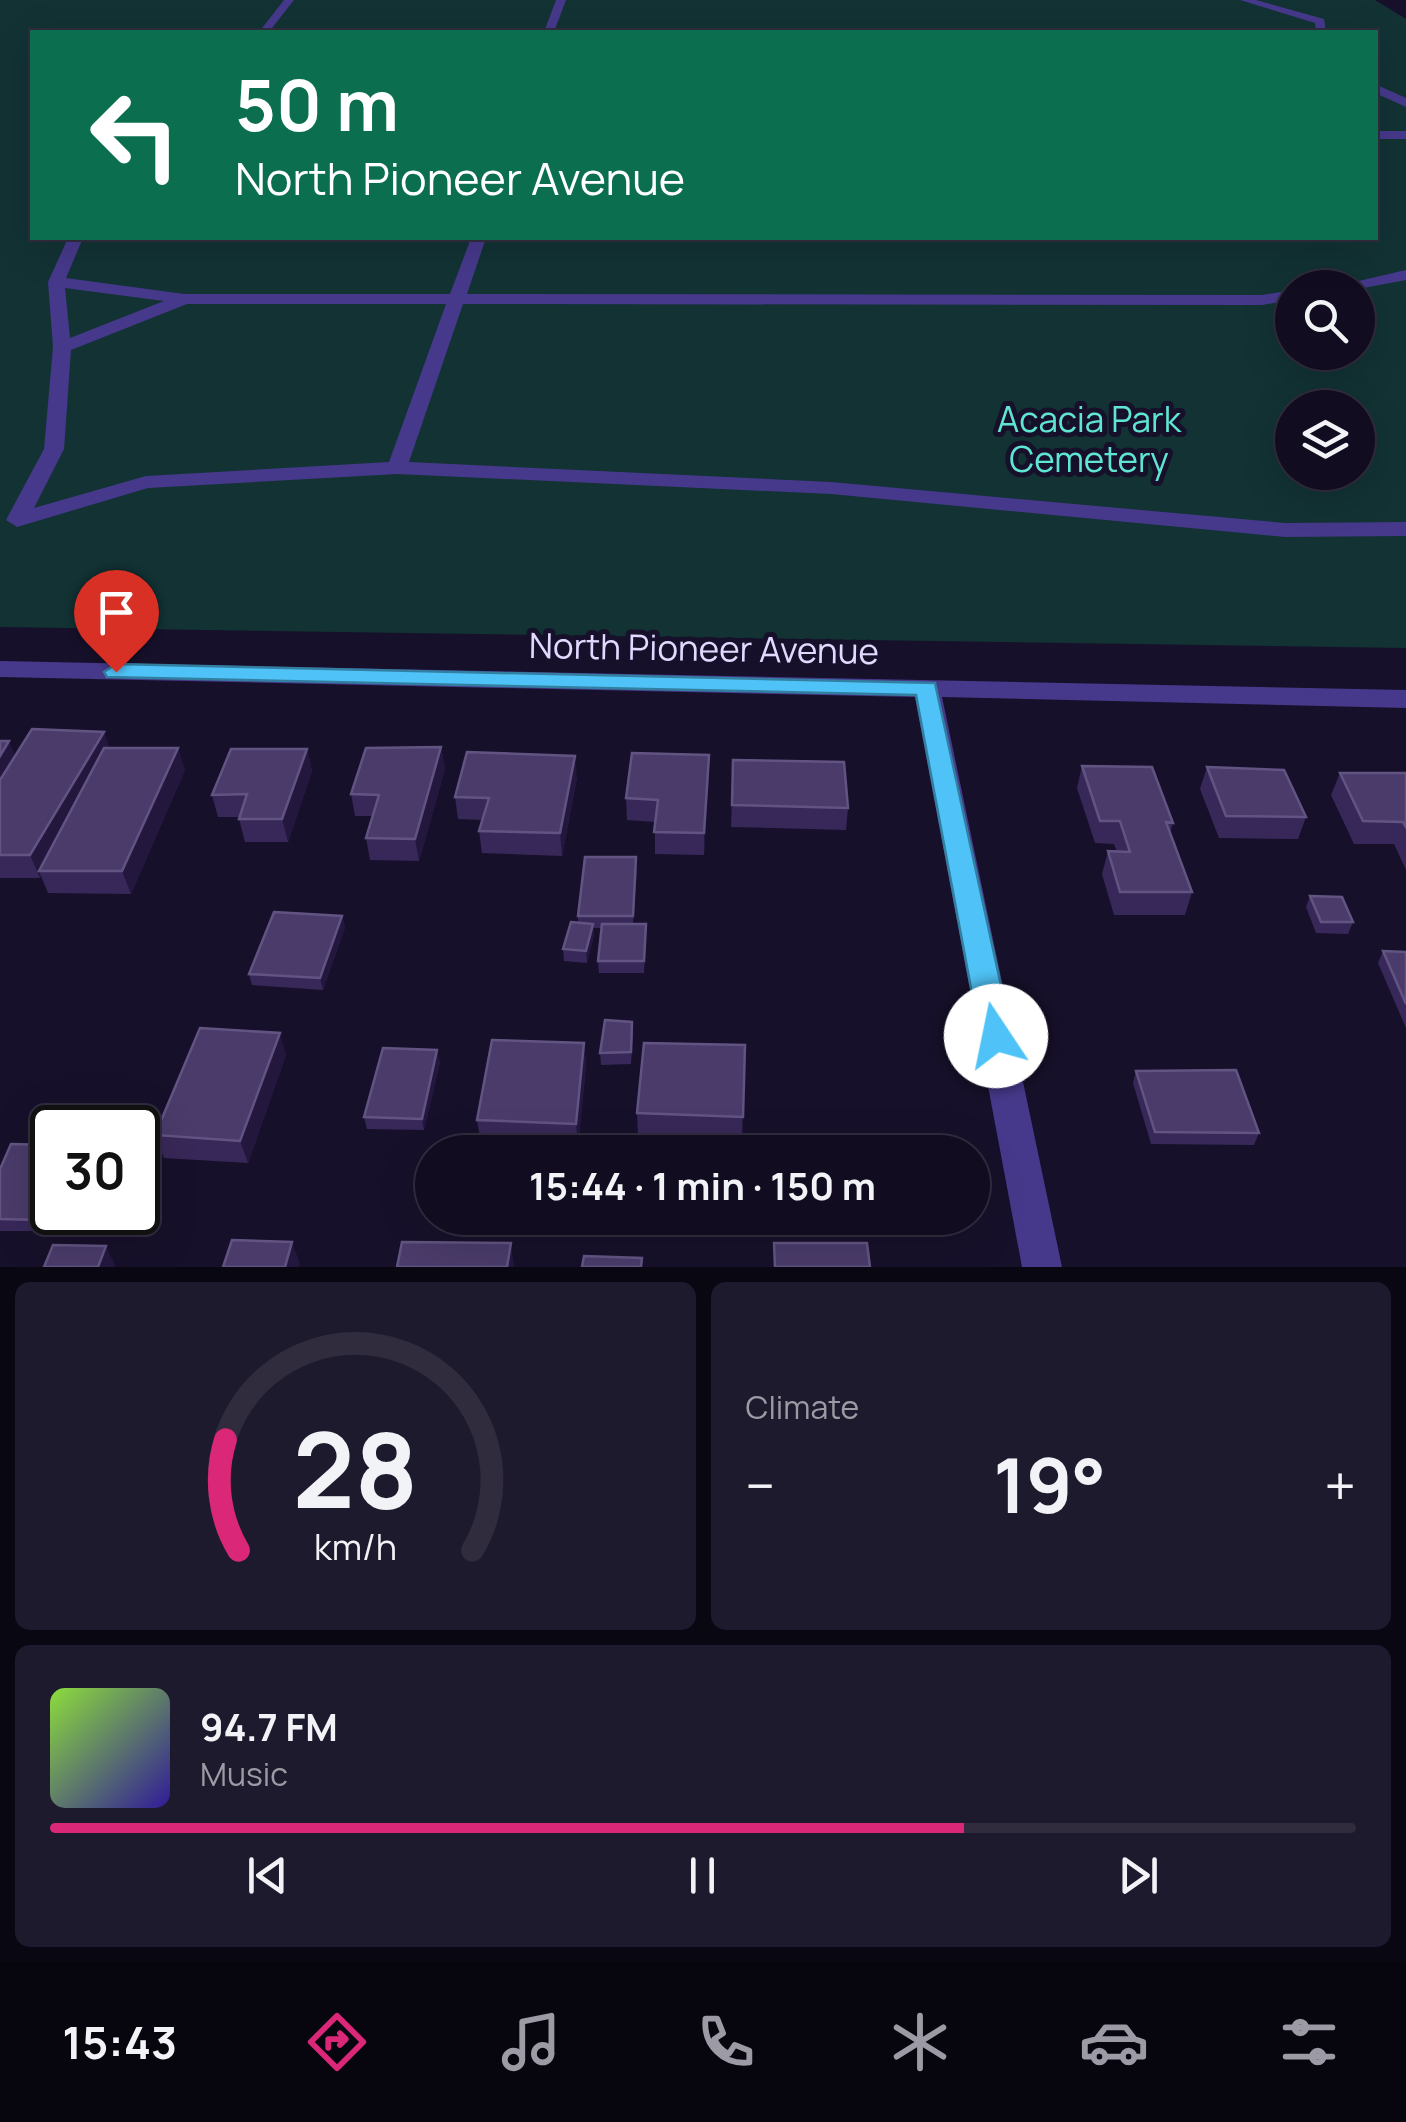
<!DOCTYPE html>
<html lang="en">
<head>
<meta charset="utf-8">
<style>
  :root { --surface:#110c20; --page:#1e1a2d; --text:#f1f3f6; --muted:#9c9ba5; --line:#302c3e; --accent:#db2777 }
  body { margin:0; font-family:Manrope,sans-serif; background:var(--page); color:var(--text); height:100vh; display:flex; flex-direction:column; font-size:38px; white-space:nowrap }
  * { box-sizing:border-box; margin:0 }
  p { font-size:32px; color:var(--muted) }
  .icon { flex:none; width:55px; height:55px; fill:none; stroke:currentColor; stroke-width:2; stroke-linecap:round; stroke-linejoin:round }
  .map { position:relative; height:1267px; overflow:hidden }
  .sheet { display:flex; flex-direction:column; gap:15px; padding:15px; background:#090712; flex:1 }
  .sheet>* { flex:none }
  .hud { position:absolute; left:30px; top:30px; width:1348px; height:210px; border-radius:0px; box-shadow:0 10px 40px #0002,0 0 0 2px var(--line); background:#0b6e4f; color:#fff; overflow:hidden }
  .buttons { position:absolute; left:1275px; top:270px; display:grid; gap:20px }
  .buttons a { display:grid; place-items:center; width:100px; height:100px; border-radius:50%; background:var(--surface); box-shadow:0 10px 40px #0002,0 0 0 2px var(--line); font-size:50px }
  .speed { position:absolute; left:30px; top:1105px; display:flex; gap:20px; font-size:50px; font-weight:700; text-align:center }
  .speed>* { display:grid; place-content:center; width:130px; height:130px; border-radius:50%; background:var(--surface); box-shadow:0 10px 40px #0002,0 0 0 2px var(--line); line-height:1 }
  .speed .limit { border:5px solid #111; border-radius:15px; background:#fff; color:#111 }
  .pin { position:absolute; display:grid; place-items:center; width:85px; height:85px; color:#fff; margin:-102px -42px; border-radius:50% 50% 50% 0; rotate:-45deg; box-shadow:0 0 10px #0007 }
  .pin .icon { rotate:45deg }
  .me { position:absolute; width:110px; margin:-55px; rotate:349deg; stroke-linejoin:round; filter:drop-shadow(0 0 8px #0008) }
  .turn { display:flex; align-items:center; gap:35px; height:210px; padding:0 40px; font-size:45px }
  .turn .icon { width:130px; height:130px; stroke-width:2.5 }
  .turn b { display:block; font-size:70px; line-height:85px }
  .big { font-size:75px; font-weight:700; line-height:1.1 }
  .sheet .tile { flex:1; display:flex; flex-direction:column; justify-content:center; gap:15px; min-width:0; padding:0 35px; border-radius:15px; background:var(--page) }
  .sheet .dial { align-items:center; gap:0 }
  .dial svg { height:260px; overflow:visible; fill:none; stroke:var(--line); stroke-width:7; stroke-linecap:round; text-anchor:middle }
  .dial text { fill:var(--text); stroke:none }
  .song { display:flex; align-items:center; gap:30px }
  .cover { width:120px; height:120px; border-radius:15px; background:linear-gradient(135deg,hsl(90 70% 55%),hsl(250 70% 35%)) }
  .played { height:10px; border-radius:5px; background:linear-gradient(90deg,var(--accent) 70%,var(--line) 70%) }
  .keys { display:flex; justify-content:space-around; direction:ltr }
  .heat { display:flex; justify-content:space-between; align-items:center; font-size:55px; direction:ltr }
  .sheet .tiles { flex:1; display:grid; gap:15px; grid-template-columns:1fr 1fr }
  .tile:last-child { grid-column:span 2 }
  .trip { position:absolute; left:415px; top:1135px; width:575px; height:100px; border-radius:50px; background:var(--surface); box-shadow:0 10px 40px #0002,0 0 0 2px var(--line); font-weight:700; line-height:100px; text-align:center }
  .tab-bar { display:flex; height:160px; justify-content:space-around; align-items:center; background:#07050d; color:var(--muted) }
  .tab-bar .icon { width:70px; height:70px }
  .tab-bar .selected { color:var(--accent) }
  .tab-bar b { font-size:45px; color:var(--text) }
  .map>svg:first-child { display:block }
</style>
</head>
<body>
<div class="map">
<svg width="1406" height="1267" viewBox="0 0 1406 1267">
  <rect width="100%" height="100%" fill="#17102a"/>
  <path fill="#123234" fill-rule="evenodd" d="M 0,0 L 1375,0 L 1406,19 L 1406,648 L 0,627 ZM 32,32 L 1375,32 L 1375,238 L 32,238 ZM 1292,288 L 1358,288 L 1358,352 L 1292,352 ZM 1292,408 L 1358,408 L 1358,472 L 1292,472 Z"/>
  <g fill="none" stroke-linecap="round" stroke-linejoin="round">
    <path fill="#46398b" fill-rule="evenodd" d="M 284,0 L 294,0 L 269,32 L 259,32 Z
      M 556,0 L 566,0 L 554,32 L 544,32 Z
      M 1240,0 L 1256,0 L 1324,19 L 1326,32 L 1316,32 L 1315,23 Z
      M 837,29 L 944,29 L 949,32 L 832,32 Z
      M 1375,84 L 1406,98 L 1406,107 L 1375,93 Z
      M 1375,131 L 1406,131 L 1406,139 L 1375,139 Z
      M 68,238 L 83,238 L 66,278 L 184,294 L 450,294 L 471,238 L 486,238 L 467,294 L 1262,295 L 1292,290 L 1292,300 L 1262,305 L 463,304 L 409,462 L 831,482 L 1285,523 L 1406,522 L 1406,536 L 1285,537 L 831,494 L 397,474 L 148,488 L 17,527 L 6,520 L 44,449 L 53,347 L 48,282 ZM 65,288 L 164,301 L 70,338 ZM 187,304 L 446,304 L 389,462 L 146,476 L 34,508 L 64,449 L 71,350 Z
      M 1406,270 L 1406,280 L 1358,289 L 1328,288 Z
      M 0,661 L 1406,690 L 1406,708 L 942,697 L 1062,1267 L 1022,1267 L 915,697 L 0,677 Z"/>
  </g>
  <path fill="#382859" d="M 104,732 L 109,748 L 185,770 L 131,894 L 48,893 L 41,876 L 40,878 L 0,878 L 0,741 L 15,756 Z
    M 441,747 L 445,769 L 419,861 L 370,860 L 366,838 L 372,816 L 355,816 L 351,794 Z
    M 307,749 L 312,771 L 288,842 L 245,842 L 239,819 L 240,817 L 218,817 L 212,795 Z
    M 709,755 L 704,855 L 655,854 L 655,822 L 627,820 L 626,798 Z
    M 733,760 L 848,808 L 846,830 L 731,827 Z
    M 1082,766 L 1173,823 L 1170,833 L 1192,892 L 1185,915 L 1114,915 L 1102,874 L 1108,851 L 1117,852 L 1114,844 L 1095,843 L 1077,788 Z
    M 1207,767 L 1306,817 L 1298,839 L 1219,838 L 1200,789 Z
    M 1340,773 L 1406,773 L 1406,870 L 1394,844 L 1354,844 L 1331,795 Z
    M 577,778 L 562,856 L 482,853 L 479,831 L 482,820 L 458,819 L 455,797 Z
    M 637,869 L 633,924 L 646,935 L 644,973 L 599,973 L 598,961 L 602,928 L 593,928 L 594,935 L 587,963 L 564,961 L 563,949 L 578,922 L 578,916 Z
    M 1310,896 L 1353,922 L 1348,934 L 1316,933 L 1306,907 Z
    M 342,916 L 345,927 L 323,990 L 252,985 L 249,974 Z
    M 1383,951 L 1406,952 L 1406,1028 L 1378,963 Z
    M 633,1034 L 631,1064 L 601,1065 L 600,1053 Z
    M 584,1043 L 586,1066 L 578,1146 L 481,1143 L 477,1120 Z
    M 745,1045 L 742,1140 L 638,1135 L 637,1113 Z
    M 286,1055 L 248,1163 L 164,1158 L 155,1135 Z
    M 440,1062 L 424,1130 L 367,1129 L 364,1117 Z
    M 1136,1071 L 1259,1133 L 1254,1145 L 1151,1144 L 1133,1083 Z
    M 52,1145 L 52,1212 L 44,1231 L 0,1231 L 0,1169 Z"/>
  <path fill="#23173e" d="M 104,732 L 111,753 L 39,871 L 41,876 L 40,878 L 30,855 Z
    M 9,741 L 18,763 L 0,792 L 0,756 Z
    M 441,747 L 445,769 L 419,861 L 415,839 Z
    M 178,748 L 185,770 L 131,894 L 122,871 Z
    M 307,749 L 312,771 L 288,842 L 282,819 Z
    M 709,755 L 709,776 L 704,855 L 704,833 Z
    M 575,756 L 577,778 L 562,856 L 560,833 Z
    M 342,916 L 345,927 L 323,990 L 320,978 Z
    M 593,924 L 594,935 L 587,963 L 586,951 Z
    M 280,1033 L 286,1055 L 248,1163 L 240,1141 Z
    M 584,1043 L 586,1066 L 578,1146 L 576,1124 Z
    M 437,1050 L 440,1062 L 424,1130 L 422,1119 Z
    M 52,1187 L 52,1212 L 44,1231 L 38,1220 Z
    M 292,1242 L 300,1264 L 299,1267 L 285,1267 Z
    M 511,1243 L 514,1265 L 514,1267 L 507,1267 Z
    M 106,1246 L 116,1267 L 98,1267 Z"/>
  <path fill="#4a3b6a" stroke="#625482" stroke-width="2.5" d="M 32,729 L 104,732 L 30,855 L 0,855 L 0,780 Z
    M 0,741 L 9,741 L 0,756 Z
    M 441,747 L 415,839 L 366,838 L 379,795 L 351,794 L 366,748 Z
    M 104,748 L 178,748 L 122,871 L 39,871 Z
    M 231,749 L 307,749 L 282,819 L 239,819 L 247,794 L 212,795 Z
    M 467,752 L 575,756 L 560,833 L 479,831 L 489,798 L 455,797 Z
    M 632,753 L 709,755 L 704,833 L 654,832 L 658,800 L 626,798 Z
    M 733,760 L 844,762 L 848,808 L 732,805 Z
    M 1082,766 L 1152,767 L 1173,823 L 1166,822 L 1192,892 L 1120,892 L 1108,851 L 1130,852 L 1120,821 L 1100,821 Z
    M 1207,767 L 1284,770 L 1306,817 L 1226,816 Z
    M 1340,773 L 1406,773 L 1406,827 L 1403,822 L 1363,821 Z
    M 585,857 L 636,857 L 633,916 L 578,916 Z
    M 1310,896 L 1342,897 L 1353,922 L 1321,922 Z
    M 274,912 L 342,916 L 320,978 L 249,974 Z
    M 571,922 L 593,924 L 586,951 L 563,949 Z
    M 602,924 L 646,924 L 644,961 L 598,961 Z
    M 1383,951 L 1406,952 L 1406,1004 Z
    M 605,1020 L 632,1022 L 631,1052 L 600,1053 Z
    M 200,1028 L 280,1033 L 240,1141 L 155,1135 Z
    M 492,1040 L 584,1043 L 576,1124 L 477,1120 Z
    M 644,1043 L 745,1045 L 743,1117 L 637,1113 Z
    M 383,1048 L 437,1050 L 422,1119 L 364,1117 Z
    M 1236,1070 L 1259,1133 L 1155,1132 L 1136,1071 Z
    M 11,1144 L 52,1145 L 52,1187 L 38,1220 L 0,1219 L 0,1169 Z
    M 232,1240 L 292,1242 L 285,1267 L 223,1267 Z
    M 402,1242 L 511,1243 L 507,1267 L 397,1267 Z
    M 774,1243 L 867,1243 L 870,1267 L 775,1267 Z
    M 53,1245 L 106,1246 L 98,1267 L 44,1267 Z
    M 584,1256 L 642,1258 L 641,1267 L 582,1267 Z"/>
  <path fill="#4fc3f7" stroke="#337fa1" stroke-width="2.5" d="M 116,664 L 935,683 L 1012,1036 L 1007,1045 L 996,1049 L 985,1045 L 980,1036 L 916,695 L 107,677 L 104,672 Z"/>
  <g text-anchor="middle" stroke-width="10" stroke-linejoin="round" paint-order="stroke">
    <g font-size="35" fill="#5fe5d3" stroke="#17102a">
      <text x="1089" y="432">Acacia Park<tspan x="1089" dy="40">Cemetery</tspan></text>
    </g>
    <g font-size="35" fill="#e2d9ff" stroke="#17102a">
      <text transform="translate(704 649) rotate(1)" y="12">North Pioneer Avenue</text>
    </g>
  </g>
</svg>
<div class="buttons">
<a><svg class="icon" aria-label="search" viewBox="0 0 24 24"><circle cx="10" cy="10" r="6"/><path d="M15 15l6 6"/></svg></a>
<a><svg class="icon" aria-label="layers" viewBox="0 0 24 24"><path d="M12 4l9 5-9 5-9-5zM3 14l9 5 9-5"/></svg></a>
</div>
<div class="speed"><div class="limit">30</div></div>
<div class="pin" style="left:116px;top:672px;background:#d93025"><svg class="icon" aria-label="arrive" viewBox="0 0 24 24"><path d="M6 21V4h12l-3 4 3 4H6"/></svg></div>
<svg class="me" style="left:996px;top:1036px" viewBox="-20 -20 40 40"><circle r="19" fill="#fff"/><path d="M0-13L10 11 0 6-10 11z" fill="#4fc3f7"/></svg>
<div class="trip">15:44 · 1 min · 150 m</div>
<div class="hud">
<div class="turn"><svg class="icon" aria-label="left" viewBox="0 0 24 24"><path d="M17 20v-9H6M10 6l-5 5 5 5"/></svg><div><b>50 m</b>North Pioneer Avenue</div></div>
</div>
</div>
<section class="sheet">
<div class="tiles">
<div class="tile dial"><svg viewBox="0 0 100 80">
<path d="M14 69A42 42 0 1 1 86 69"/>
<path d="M14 69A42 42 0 0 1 10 35" stroke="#db2777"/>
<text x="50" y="56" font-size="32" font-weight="700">28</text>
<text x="50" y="72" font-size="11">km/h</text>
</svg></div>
<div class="tile"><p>Climate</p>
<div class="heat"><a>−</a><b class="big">19°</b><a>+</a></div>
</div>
<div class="tile">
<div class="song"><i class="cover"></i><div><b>94.7 FM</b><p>Music</p></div></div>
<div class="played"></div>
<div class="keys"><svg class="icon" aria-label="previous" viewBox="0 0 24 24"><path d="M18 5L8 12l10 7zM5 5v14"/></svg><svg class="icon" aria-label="pause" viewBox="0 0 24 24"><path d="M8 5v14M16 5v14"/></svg><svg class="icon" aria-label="next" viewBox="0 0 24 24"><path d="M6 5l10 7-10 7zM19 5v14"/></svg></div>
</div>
</div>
</section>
<nav class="tab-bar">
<b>15:43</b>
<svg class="icon selected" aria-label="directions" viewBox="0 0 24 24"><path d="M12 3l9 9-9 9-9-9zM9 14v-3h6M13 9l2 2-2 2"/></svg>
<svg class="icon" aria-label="music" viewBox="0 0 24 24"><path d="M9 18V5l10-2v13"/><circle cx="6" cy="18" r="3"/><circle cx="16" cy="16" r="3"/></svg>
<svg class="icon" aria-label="phone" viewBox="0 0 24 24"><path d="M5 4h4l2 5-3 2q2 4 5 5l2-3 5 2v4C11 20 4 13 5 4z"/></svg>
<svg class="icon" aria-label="climate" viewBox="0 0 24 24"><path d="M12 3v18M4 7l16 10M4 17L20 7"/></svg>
<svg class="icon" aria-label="car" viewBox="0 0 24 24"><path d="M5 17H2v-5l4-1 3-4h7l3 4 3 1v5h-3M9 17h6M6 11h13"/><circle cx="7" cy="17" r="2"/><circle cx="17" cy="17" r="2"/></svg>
<svg class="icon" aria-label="filters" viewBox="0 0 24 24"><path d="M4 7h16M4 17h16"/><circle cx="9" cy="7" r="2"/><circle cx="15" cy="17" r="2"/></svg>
</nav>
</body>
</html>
